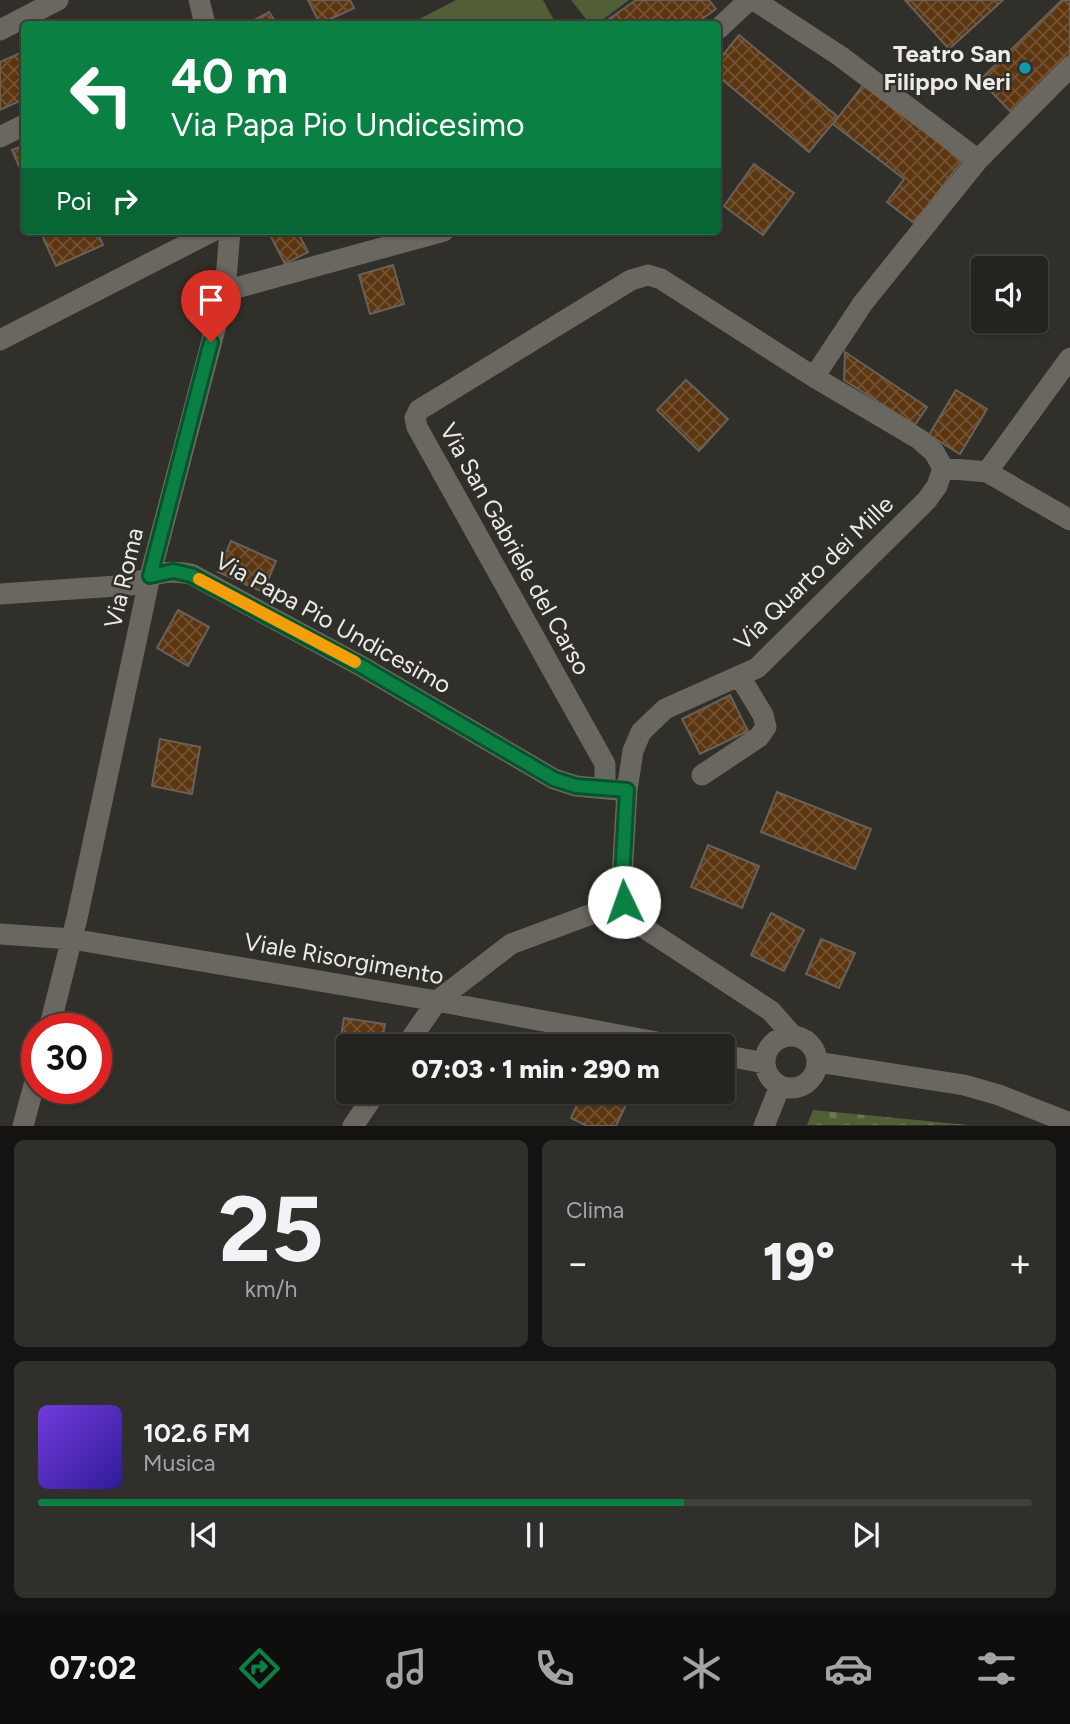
<!DOCTYPE html>
<html lang="it">
<head>
<meta charset="utf-8">
<style>
  :root { --surface:#25231f; --page:#312f2c; --text:#f1f3f6; --muted:#a3a4a4; --line:#42403d; --accent:#0b8043 }
  body { margin:0; font-family:Figtree,sans-serif; background:var(--page); color:var(--text); height:100vh; display:flex; flex-direction:column; font-size:26px; white-space:nowrap }
  * { box-sizing:border-box; margin:0 }
  p { font-size:23px; color:var(--muted) }
  .icon { flex:none; width:38px; height:38px; fill:none; stroke:currentColor; stroke-width:2; stroke-linecap:round; stroke-linejoin:round }
  .map { position:relative; height:1126px; overflow:hidden }
  .panel { display:flex; flex-direction:column; gap:14px; padding:14px; background:#141311; flex:1 }
  .panel>* { flex:none }
  .guide { position:absolute; left:21px; top:21px; width:700px; height:214px; border-radius:7px; box-shadow:0 2px 5px #0004,0 0 0 2px var(--line); background:#0b8043; color:#fff; overflow:hidden }
  .controls { position:absolute; left:971px; top:256px; display:grid; gap:14px }
  .controls a { display:grid; place-items:center; width:77px; height:77px; border-radius:7px; background:var(--surface); box-shadow:0 2px 5px #0004,0 0 0 2px var(--line); font-size:35px }
  .speed { position:absolute; left:21px; top:1013px; display:flex; gap:14px; font-size:35px; font-weight:700; text-align:center }
  .speed>* { display:grid; place-content:center; width:91px; height:91px; border-radius:50%; background:var(--surface); box-shadow:0 2px 5px #0004,0 0 0 2px var(--line); line-height:1 }
  .speed .limit { border:10px solid #d22; background:#fff; color:#111 }
  .pin { position:absolute; display:grid; place-items:center; width:60px; height:60px; color:#fff; margin:-72px -30px; border-radius:50% 50% 50% 0; rotate:-45deg; box-shadow:0 0 7px #0007 }
  .pin .icon { rotate:45deg }
  .me { position:absolute; width:77px; margin:-38px; rotate:357deg; stroke-linejoin:round; filter:drop-shadow(0 0 5px #0008) }
  .turn { display:flex; align-items:center; gap:24px; height:147px; padding:0 35px; font-size:32px }
  .turn .icon { width:91px; height:91px; stroke-width:2.5 }
  .turn b { display:block; font-size:49px; line-height:60px }
  .then { display:flex; align-items:center; height:66px; padding:0 35px; background:#0003; gap:14px; font-size:26px }
  .big { font-size:52px; font-weight:800; line-height:1.1 }
  .panel .card { flex:1; display:flex; flex-direction:column; justify-content:center; gap:10px; min-width:0; padding:0 24px; border-radius:10px; background:var(--page) }
  .panel .dial { align-items:center; gap:0 }
  .dial b { font-size:91px; line-height:1 }
  .song { display:flex; align-items:center; gap:21px }
  .cover { width:84px; height:84px; border-radius:10px; background:linear-gradient(135deg,hsl(260 70% 55%),hsl(250 70% 35%)) }
  .played { height:7px; border-radius:4px; background:linear-gradient(90deg,var(--accent) 65%,var(--line) 65%) }
  .keys { display:flex; justify-content:space-around; direction:ltr }
  .heat { display:flex; justify-content:space-between; align-items:center; font-size:38px; direction:ltr }
  .panel .tiles { flex:1; display:grid; gap:14px; grid-template-columns:1fr 1fr }
  .card:last-child { grid-column:span 2 }
  .trip { position:absolute; left:336px; top:1034px; width:399px; height:70px; border-radius:7px; background:var(--surface); box-shadow:0 2px 5px #0004,0 0 0 2px var(--line); font-weight:800; line-height:70px; text-align:center }
  .menu { display:flex; height:112px; justify-content:space-around; align-items:center; background:#0f0e0c; color:var(--muted) }
  .menu .icon { width:49px; height:49px }
  .menu .selected { color:var(--accent) }
  .menu b { font-size:32px; color:var(--text) }
  .map>svg:first-child { display:block }
</style>
</head>
<body>
<div class="map">
<svg width="1070" height="1126" viewBox="0 0 1070 1126">
  <defs>
    <pattern id="cemetery-stones" width="16" height="16" patternUnits="userSpaceOnUse" patternTransform="scale(1.75)"><rect width="16" height="16" fill="#525f36"/><path d="M2 7V4a2 2 0 0 1 4 0v3zM10 15v-3a2 2 0 0 1 4 0v3z" fill="#6b7653"/></pattern>
    <pattern id="building-cross-hatch" width="8" height="8" patternUnits="userSpaceOnUse" patternTransform="scale(1.75)"><rect width="8" height="8" fill="#5c3610"/><path d="M0 0l8 8M0 8l8-8" fill="none" stroke="#745333"/></pattern>
  </defs>
  <rect width="100%" height="100%" fill="#312f29"/>
  <path fill="url(#cemetery-stones)" d="M 813,1110 L 968,1125 L 807,1125 Z"/>
  <path fill="#525f36" d="M 456,0 L 543,0 L 556,24 L 410,24 Z
    M 571,0 L 629,0 L 597,24 L 590,24 Z"/>
  <path fill="url(#building-cross-hatch)" stroke="#67615c" stroke-width="2" d="M 308,0 L 350,0 L 354,8 L 320,24 Z
    M 636,0 L 709,0 L 716,9 L 695,24 L 602,24 Z
    M 905,0 L 1003,0 L 949,49 Z
    M 1062,0 L 1070,0 L 1070,55 L 1011,112 L 980,80 Z
    M 269,12 L 277,24 L 247,24 Z
    M 739,35 L 838,117 L 809,152 L 718,76 L 718,61 Z
    M 20,53 L 24,63 L 24,99 L 0,110 L 0,62 Z
    M 864,84 L 962,161 L 914,223 L 887,202 L 904,179 L 833,124 Z
    M 24,145 L 24,177 L 12,150 Z
    M 754,164 L 794,193 L 763,235 L 724,206 Z
    M 40,231 L 97,231 L 103,245 L 56,266 Z
    M 268,231 L 297,231 L 308,252 L 285,264 Z
    M 393,265 L 404,304 L 370,314 L 359,275 Z
    M 845,352 L 927,407 L 915,425 L 844,380 Z
    M 686,380 L 728,419 L 699,451 L 657,410 Z
    M 956,390 L 987,409 L 960,454 L 929,435 Z
    M 231,541 L 276,561 L 263,592 L 218,572 Z
    M 178,610 L 209,627 L 188,666 L 157,648 Z
    M 730,695 L 748,731 L 700,754 L 682,719 Z
    M 160,739 L 200,747 L 192,794 L 152,786 Z
    M 777,792 L 871,829 L 855,869 L 761,832 Z
    M 708,845 L 759,866 L 742,908 L 691,887 Z
    M 771,913 L 804,930 L 784,971 L 751,955 Z
    M 821,939 L 855,953 L 839,988 L 806,974 Z
    M 344,1018 L 385,1024 L 381,1046 L 348,1046 L 348,1056 L 338,1054 Z
    M 583,1092 L 626,1092 L 631,1094 L 616,1126 L 587,1126 L 571,1118 Z"/>
  <g fill="none" stroke-linecap="round" stroke-linejoin="round">
    <path stroke="#696760" stroke-width="21" d="M 199,0 L 205,24
      M 754,0 L 840,56 L 978,160
      M 718,29 L 749,0
      M 0,30 L 58,0
      M 0,137 L 24,125
      M 225,291 L 444,231
      M 0,340 L 213,231
      M 814,377 L 863,303 L 978,160 L 1070,67
      M 943,468 L 987,472 L 1070,520
      M 987,472 L 1070,358
      M 0,594 L 131,585 C 154,574 165,569 191,574 L 361,666 L 554,779 L 576,786 L 618,790
      M 702,775 L 759,737 L 766,727 L 763,715 L 740,677
      M 605,789 L 605,764 L 417,427 L 415,418 L 419,410 L 631,280 L 648,275 L 661,279 L 814,377 L 919,439 L 934,452 L 943,468 L 937,486 L 927,500 L 757,668 L 665,709 L 641,732 L 633,751 L 627,790 L 622,878 L 624,902 L 632,920 L 771,1011 L 793,1036
      M 0,934 L 72,939 L 437,1001 L 678,1046
      M 49,1029 L 77,918 L 150,576 L 225,291 L 230,231
      M765 1062a26 26 0 1 1 52 0a26 26 0 1 1-52 0Z
      M 406,1046 L 437,1001 L 511,944 L 624,902
      M 723,1055 L 764,1063
      M 817,1062 L 964,1085 L 999,1095 L 1070,1123
      M 23,1126 L 37,1074
      M 353,1126 L 376,1092
      M 764,1126 L 780,1086"/>
  </g>
  <g fill="none" stroke-linecap="round" stroke-linejoin="round">
    <g stroke="#07532c" stroke-width="18">
      <path id="route" d="M 211,342 L 150,576 L 173,571 L 191,575 L 361,666 L 554,779 L 576,786 L 627,790 L 622,878 L 624,902"/>
    </g>
    <use href="#route" stroke="#0b8043" stroke-width="12"/>
    <path stroke="#f59e0b" stroke-width="12" d="M 199,579 L 355,662"/>
  </g>
  <circle fill="#0f9aa8" stroke="#312f29" stroke-width="2.5" cx="1025" cy="68" r="7"/>
  <g text-anchor="middle" stroke-width="5" stroke-linejoin="round" paint-order="stroke">
    <g font-size="24" font-weight="bold" fill="#edebe7" stroke="#312f29" text-anchor="end">
      <text x="1011" y="62">Teatro San<tspan x="1011" dy="28">Filippo Neri</tspan></text>
    </g>
    <g font-size="24" fill="#edebe7" stroke="#312f29">
      <text transform="translate(515 549) rotate(61)" y="8">Via San Gabriele del Carso</text>
      <text transform="translate(814 573) rotate(-44)" y="8">Via Quarto dei Mille</text>
      <text transform="translate(124 578) rotate(-77)" y="8">Via Roma</text>
      <text transform="translate(333 623) rotate(29)" y="8">Via Papa Pio Undicesimo</text>
      <text transform="translate(344 959) rotate(10)" y="8">Viale Risorgimento</text>
    </g>
  </g>
</svg>
<div class="controls">
<a><svg class="icon" aria-label="sound" viewBox="0 0 24 24"><path d="M4 9h4l5-4v14l-5-4H4zM17 9q2 3 0 6"/></svg></a>
</div>
<div class="speed"><div class="limit">30</div></div>
<div class="pin" style="left:211px;top:342px;background:#d93025"><svg class="icon" aria-label="arrive" viewBox="0 0 24 24"><path d="M6 21V4h12l-3 4 3 4H6"/></svg></div>
<svg class="me" style="left:624px;top:902px" viewBox="-20 -20 40 40"><circle r="19" fill="#fff"/><path d="M0-13L10 11 0 6-10 11z" fill="#0b8043"/></svg>
<div class="trip">07:03 · 1 min · 290 m</div>
<div class="guide">
<div class="turn"><svg class="icon" aria-label="left" viewBox="0 0 24 24"><path d="M17 20v-9H6M10 6l-5 5 5 5"/></svg><div><b>40 m</b>Via Papa Pio Undicesimo</div></div>
<div class="then">Poi<svg class="icon" aria-label="right" viewBox="0 0 24 24"><path d="M7 20v-9h11M14 6l5 5-5 5"/></svg></div>
</div>
</div>
<section class="panel">
<div class="tiles">
<div class="card dial"><b>25</b><p>km/h</p></div>
<div class="card"><p>Clima</p>
<div class="heat"><a>−</a><b class="big">19°</b><a>+</a></div>
</div>
<div class="card">
<div class="song"><i class="cover"></i><div><b>102.6 FM</b><p>Musica</p></div></div>
<div class="played"></div>
<div class="keys"><svg class="icon" aria-label="previous" viewBox="0 0 24 24"><path d="M18 5L8 12l10 7zM5 5v14"/></svg><svg class="icon" aria-label="pause" viewBox="0 0 24 24"><path d="M8 5v14M16 5v14"/></svg><svg class="icon" aria-label="next" viewBox="0 0 24 24"><path d="M6 5l10 7-10 7zM19 5v14"/></svg></div>
</div>
</div>
</section>
<nav class="menu">
<b>07:02</b>
<svg class="icon selected" aria-label="directions" viewBox="0 0 24 24"><path d="M12 3l9 9-9 9-9-9zM9 14v-3h6M13 9l2 2-2 2"/></svg>
<svg class="icon" aria-label="music" viewBox="0 0 24 24"><path d="M9 18V5l10-2v13"/><circle cx="6" cy="18" r="3"/><circle cx="16" cy="16" r="3"/></svg>
<svg class="icon" aria-label="phone" viewBox="0 0 24 24"><path d="M5 4h4l2 5-3 2q2 4 5 5l2-3 5 2v4C11 20 4 13 5 4z"/></svg>
<svg class="icon" aria-label="climate" viewBox="0 0 24 24"><path d="M12 3v18M4 7l16 10M4 17L20 7"/></svg>
<svg class="icon" aria-label="car" viewBox="0 0 24 24"><path d="M5 17H2v-5l4-1 3-4h7l3 4 3 1v5h-3M9 17h6M6 11h13"/><circle cx="7" cy="17" r="2"/><circle cx="17" cy="17" r="2"/></svg>
<svg class="icon" aria-label="filters" viewBox="0 0 24 24"><path d="M4 7h16M4 17h16"/><circle cx="9" cy="7" r="2"/><circle cx="15" cy="17" r="2"/></svg>
</nav>
</body>
</html>
